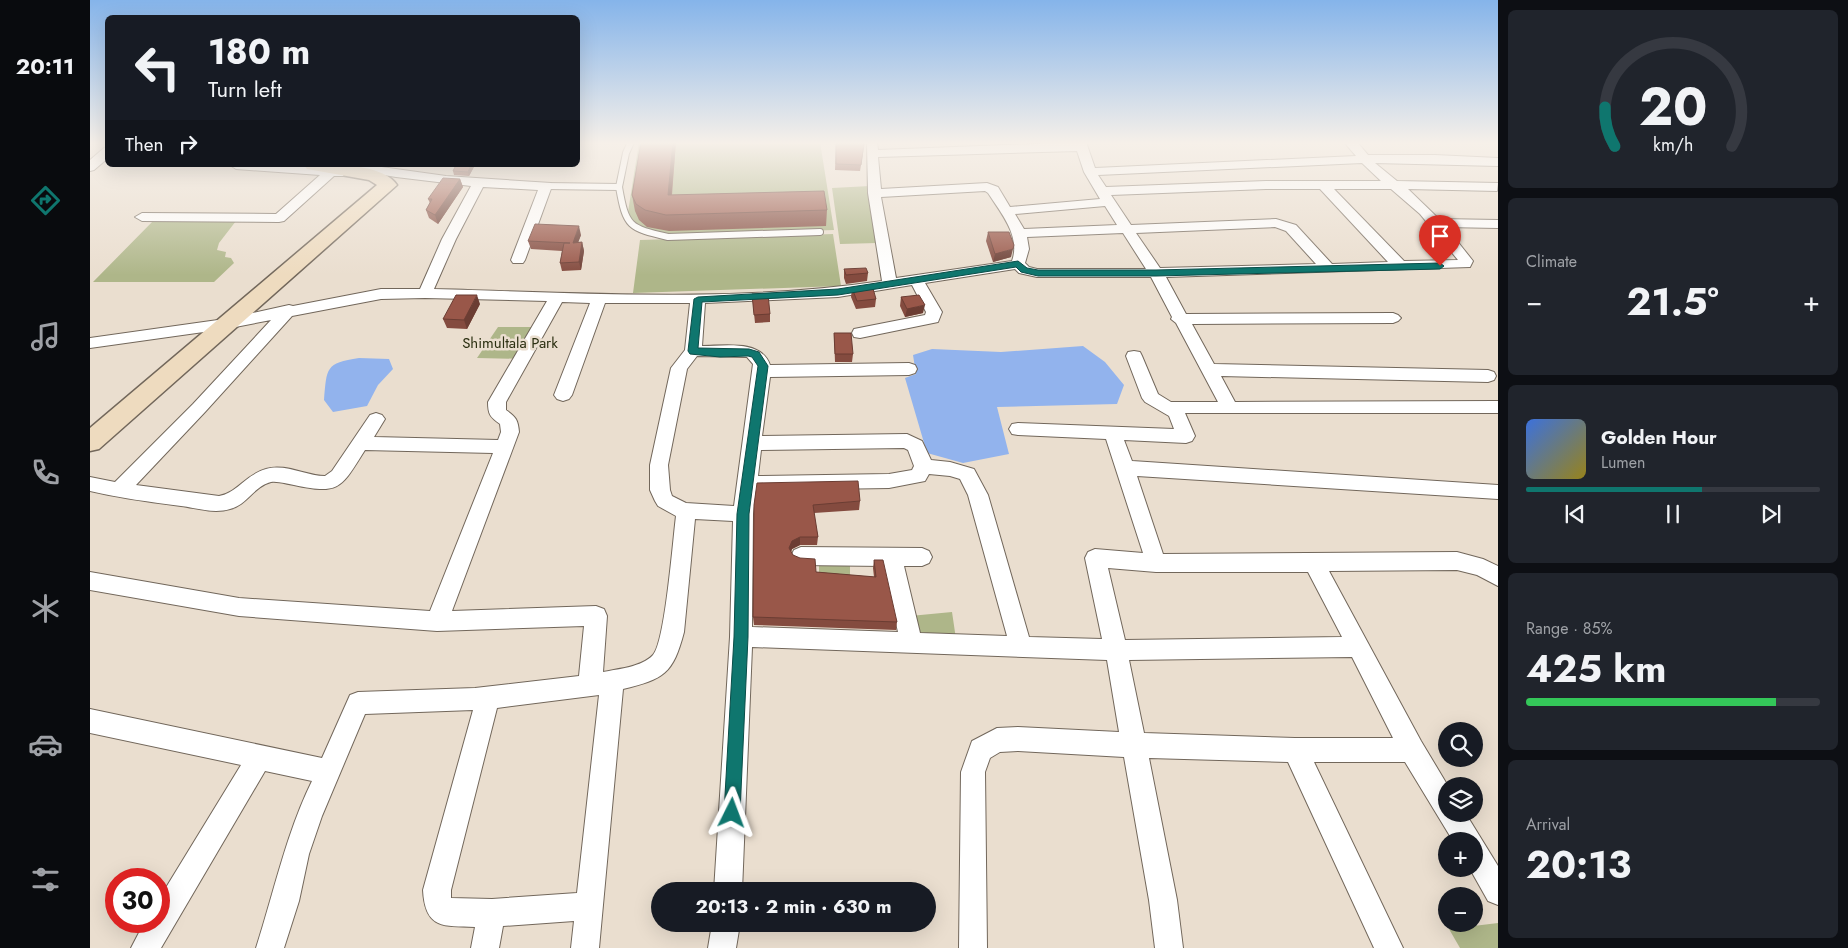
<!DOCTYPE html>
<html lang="en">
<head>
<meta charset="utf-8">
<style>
  :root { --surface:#171b24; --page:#20242c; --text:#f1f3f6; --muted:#9ea1a6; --line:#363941; --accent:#0f766e }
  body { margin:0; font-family:Jost,sans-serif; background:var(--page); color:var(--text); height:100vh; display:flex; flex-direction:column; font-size:19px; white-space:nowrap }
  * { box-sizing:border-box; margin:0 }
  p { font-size:16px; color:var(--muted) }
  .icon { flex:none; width:28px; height:28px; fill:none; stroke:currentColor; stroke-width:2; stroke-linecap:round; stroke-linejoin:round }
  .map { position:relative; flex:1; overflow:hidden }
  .side { display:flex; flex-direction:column; gap:10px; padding:10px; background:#0d0f14; width:350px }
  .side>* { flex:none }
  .top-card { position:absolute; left:15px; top:15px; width:475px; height:152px; border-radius:8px; box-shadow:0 5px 20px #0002; background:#171b24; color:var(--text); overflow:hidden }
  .fabs { position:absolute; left:1348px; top:722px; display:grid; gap:10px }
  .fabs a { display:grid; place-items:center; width:45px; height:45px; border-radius:50%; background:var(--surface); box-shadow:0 5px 20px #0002; font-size:25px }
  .speed { position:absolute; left:15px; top:868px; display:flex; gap:10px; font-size:25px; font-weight:700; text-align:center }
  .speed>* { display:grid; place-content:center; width:65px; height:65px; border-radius:50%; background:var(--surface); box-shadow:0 5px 20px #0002; line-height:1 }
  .speed .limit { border:8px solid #d22; background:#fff; color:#111 }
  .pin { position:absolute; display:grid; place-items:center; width:42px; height:42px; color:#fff; margin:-51px -21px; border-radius:50% 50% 50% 0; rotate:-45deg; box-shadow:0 0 5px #0007 }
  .pin .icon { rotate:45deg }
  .me { position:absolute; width:55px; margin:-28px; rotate:3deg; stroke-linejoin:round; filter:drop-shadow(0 0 4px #0008) }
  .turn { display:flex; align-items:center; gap:18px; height:105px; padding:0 20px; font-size:22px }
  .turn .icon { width:65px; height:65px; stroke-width:2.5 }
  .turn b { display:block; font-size:35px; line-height:42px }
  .then { display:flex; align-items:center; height:48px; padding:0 20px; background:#0003; gap:10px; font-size:19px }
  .big { font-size:38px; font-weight:700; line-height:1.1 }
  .side .widget { flex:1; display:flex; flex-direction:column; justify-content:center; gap:8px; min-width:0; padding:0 18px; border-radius:8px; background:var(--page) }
  .side .dial { align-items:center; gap:0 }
  .dial svg { height:130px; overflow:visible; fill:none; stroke:var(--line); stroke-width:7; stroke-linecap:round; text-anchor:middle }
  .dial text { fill:var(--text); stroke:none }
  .song { display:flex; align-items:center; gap:15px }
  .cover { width:60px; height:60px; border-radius:8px; background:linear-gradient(135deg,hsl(220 70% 55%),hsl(50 70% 35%)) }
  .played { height:5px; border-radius:2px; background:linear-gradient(90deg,var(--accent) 60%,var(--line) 60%) }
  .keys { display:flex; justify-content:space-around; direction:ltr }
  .heat { display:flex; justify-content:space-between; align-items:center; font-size:28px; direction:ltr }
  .charge { height:8px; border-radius:4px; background:linear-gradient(90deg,#34c759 85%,var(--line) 0) }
  .trip { position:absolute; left:561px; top:882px; width:285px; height:50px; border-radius:25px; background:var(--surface); box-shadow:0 5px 20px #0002; font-weight:700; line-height:50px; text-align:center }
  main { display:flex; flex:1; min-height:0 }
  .menu { display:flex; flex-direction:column; width:90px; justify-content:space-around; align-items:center; background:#090b0e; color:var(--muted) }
  .menu .icon { width:35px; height:35px }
  .menu .selected { color:var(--accent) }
  .menu b { font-size:22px; color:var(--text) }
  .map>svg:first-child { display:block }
</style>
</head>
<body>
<main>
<nav class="menu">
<b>20:11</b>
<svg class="icon selected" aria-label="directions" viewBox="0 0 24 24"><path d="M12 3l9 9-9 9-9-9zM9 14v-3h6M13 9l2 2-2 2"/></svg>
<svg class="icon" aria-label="music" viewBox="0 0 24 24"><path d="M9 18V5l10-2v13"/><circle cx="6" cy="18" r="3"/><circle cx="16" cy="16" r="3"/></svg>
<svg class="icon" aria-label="phone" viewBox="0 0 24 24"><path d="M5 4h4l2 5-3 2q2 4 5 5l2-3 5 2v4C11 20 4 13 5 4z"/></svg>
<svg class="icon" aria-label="climate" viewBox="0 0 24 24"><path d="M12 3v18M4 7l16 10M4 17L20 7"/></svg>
<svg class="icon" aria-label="car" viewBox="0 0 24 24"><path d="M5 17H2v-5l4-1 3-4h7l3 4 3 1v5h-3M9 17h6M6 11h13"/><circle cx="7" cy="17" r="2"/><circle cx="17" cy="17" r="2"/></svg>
<svg class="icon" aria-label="filters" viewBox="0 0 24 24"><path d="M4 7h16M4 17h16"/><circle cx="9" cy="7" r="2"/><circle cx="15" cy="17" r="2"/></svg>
</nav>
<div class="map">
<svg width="1408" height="948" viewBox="0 0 1408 948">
  <rect width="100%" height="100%" fill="#eadecf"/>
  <path fill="#aeb689" d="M 549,142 L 730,142 L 744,230 L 579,235 L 555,231 L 543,223 L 538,212 Z
    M 780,186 L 787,243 L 750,244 L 742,188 Z
    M 64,220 L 146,221 L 129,243 L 127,250 L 136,252 L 135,257 L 141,258 L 144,263 L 124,282 L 3,282 Z
    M 743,234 L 751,286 L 543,293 L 550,240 Z
    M 408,327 L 453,327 L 437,359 L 387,358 Z
    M 729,554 L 760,555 L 760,575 L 729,576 Z
    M 862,612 L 866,639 L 826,637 L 820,616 Z
    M 1408,923 L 1408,948 L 1370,948 L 1359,929 Z"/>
  <path fill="#92b3ed" d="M 993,346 L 1015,362 L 1034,385 L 1027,404 L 907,407 L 919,454 L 873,463 L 837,453 L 815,378 L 826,374 L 823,355 L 842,349 L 911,352 Z
    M 269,358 L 299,359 L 303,369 L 288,385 L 277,406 L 243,412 L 234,400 C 237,368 235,363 269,358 Z"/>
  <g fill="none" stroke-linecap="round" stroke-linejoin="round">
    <g stroke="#72675b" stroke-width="8">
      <path id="lane" d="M 456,186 L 529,187 L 536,153 L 541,142
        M 529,187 C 536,227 539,228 578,237 L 730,232"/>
    </g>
    <g stroke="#72675b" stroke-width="2">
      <path id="street" d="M 777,142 L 787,142 L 788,150 L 996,142 L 1005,168 L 1266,156 L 1254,142 L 1267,142 L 1278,155 L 1345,155 L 1408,158 L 1408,166 L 1285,163 L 1307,181 L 1408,183 L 1407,191 L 1318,189 L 1349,219 L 1408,220 L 1408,228 L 1356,227 L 1383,261 L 1380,267 L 1076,277 L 1096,314 L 1303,313 L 1308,315 L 1311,318 L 1308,321 L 1303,323 L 1102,324 L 1124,364 L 1398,370 L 1404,372 L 1406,376 L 1404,380 L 1398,382 L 1131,376 L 1145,402 L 1408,401 L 1408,413 L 1095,413 L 1105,436 L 1102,441 L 1096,443 L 1034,440 L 1042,461 L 1408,485 L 1408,499 L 1047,476 L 1073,554 L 1367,552 L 1393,559 L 1408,566 L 1408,586 L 1387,575 L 1367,570 L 1239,571 L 1331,741 L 1358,786 L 1356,786 L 1356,814 L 1376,814 L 1408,866 L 1408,905 L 1398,901 L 1380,869 L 1384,869 L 1384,841 L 1363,841 L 1315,762 L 1224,762 L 1313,948 L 1284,948 L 1198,762 L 1059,758 L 1087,900 L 1093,948 L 1065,948 L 1059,900 L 1034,757 L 928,751 L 910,752 L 900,758 L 895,772 L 897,948 L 869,948 L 871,772 L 882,741 L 907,728 L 928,727 L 1029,732 L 1017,660 L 662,647 L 652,891 L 624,891 L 640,637 L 643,521 L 605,519 L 594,632 C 583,674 574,679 533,689 L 509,948 L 481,948 L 484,921 L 413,926 L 409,948 L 381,948 L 385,927 C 353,926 335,929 333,890 L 383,710 L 275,714 L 232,816 L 219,854 L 209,901 L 194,948 L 166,948 C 184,892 196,834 222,781 L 175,771 L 71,948 L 41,948 L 55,921 L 69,921 L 69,899 L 151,765 L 0,733 L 0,709 L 232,758 L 260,695 L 268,692 L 385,688 L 489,676 L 494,626 L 347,631 L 149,616 L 0,590 L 0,572 L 149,598 L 340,611 L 403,453 L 275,450 C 251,488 250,495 204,485 C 197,484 188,481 181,482 C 164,486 157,505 140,509 C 124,514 107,508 91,506 C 60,502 30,498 0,491 L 0,477 L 25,482 L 103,404 L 181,320 L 135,329 L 0,348 L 0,338 L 135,319 L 199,305 L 203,306 L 291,289 L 330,289 L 352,239 L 381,186 L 306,177 L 257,169 L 251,165 L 277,165 L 356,176 L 461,183 L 462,186 L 435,260 L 433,263 L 423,263 L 421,260 L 448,190 L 393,187 L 366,239 L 344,289 C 493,293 644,303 792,281 L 778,193 ZM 987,151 L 994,172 L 1010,199 L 920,207 L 908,187 L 897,183 L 791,189 L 788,157 ZM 1272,163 L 1291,181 L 1176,181 L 1016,187 L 1008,175 ZM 1176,189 L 1230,189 L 1298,262 L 1242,264 L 1206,225 L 1186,219 L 1041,225 L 1021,195 ZM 1244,189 L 1301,189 L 1330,214 L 1368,260 L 1314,261 ZM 895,191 L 898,193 C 911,213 931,236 922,261 L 806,278 L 791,197 ZM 1015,206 L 1027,225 L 934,229 L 925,214 ZM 1185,227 L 1196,231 L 1226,264 L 1070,268 L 1046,233 ZM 1033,233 L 1056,269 L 947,269 L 939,267 L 935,263 L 939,249 L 937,237 ZM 925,269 L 929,273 L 947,277 L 1061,277 L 1082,317 L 1081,319 L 1086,323 L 1128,402 L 1081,402 L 1068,394 L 1052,356 L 1050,352 L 1044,351 L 1038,352 L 1036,356 L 1052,398 L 1055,402 L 1079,416 L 1084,429 L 928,423 L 922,424 L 919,429 L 922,434 L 928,435 L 1016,439 L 1053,553 L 1005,549 L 998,552 L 995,558 L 1012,639 L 939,637 L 898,495 L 884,469 L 860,462 L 841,460 L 832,441 L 817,434 L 672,436 L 680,377 L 819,375 L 825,373 L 827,369 L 825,365 L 819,363 L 680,365 C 671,339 634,346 612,346 L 615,303 L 748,297 L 822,285 L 836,312 L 835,315 L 764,329 L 762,333 L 764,337 L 770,338 L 848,322 L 852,312 L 835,283 ZM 335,298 L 457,301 L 398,402 C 398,414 400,417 410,424 L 411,432 L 408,440 L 284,437 L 295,419 L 292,415 L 286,413 L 280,415 L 242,471 L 235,476 C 216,476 195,463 176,469 C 155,475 147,493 129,496 L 46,485 L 115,412 L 202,316 L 291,299 ZM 472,302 L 500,303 L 464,395 L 467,399 L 473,401 L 479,399 L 482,395 L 515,303 L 600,303 L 595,350 L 581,368 L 560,465 L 560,490 L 565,501 L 568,506 L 586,516 C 583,539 575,643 563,655 C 552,667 528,669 513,672 L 517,616 L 514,609 L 506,606 L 362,611 L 429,432 C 428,420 426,417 416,410 L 416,402 ZM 607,356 L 657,357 L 663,364 L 644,506 L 596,503 L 582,496 L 580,490 L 578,465 L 597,369 ZM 814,448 L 818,450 L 824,466 L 822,470 L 799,474 L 668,476 L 671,450 ZM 839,474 L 860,476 L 870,479 L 878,495 L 917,636 L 830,633 L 814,566 L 832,566 L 839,563 L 842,557 L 839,551 L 832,548 L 711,547 L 704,550 L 701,556 L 704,562 L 711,565 L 793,566 L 808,632 L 662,627 L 663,514 L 666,490 L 799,488 L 835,481 ZM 1018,568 L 1066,572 L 1218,572 L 1252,637 L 1035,640 ZM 1262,657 L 1303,738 L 1205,738 L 1054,733 L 1039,660 ZM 509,695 L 487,893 L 402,899 L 361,898 L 361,890 L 407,708 Z
        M 18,147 L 18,158 L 4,170 L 0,171 L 0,160 L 14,148 Z
        M 140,165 C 174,165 221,162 253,170 L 255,173 L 253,176 L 244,176 L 194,221 L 189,222 L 52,221 L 45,217 L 52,213 L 186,214 L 230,175 L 146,169 Z
        M 622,924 L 650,924 L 646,948 L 618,948 Z"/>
    </g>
    <g stroke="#72675b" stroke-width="3">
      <path id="secondary" d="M 214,165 C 239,165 291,162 307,185 L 9,449 L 0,451 L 0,428 L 287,185 L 279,180 L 217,169 Z"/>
    </g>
    <use href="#lane" stroke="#fff" stroke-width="6"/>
    <use href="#street" fill="#fff" fill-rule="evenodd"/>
    <use href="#secondary" fill="#eedbbf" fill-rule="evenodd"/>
  </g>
  <path fill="#844b3f" d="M 551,142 L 586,142 L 582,195 L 737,210 L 736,226 L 579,231 L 557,227 L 549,220 L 545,211 L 542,195 Z
    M 746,142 L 775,142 L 770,171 L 745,170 Z
    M 366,165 L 385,165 L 379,176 L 364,175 L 363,171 Z
    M 370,179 L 373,187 L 348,224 L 339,218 L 336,210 L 340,203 L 338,199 Z
    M 898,232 L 921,257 L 903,262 L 896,241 Z
    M 491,235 L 488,242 L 492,242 L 494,251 L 491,270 L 472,271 L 470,263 L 472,251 L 441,249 L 438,241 Z
    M 754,269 L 778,273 L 777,281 L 756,284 L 754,278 Z
    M 762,288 L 786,299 L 785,307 L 766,309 L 761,297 Z
    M 662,294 L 680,314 L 680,322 L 665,323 Z
    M 811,297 L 833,313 L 815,317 L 810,306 Z
    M 390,304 L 377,329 L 357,328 L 353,319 Z
    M 744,333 L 763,354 L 762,362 L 745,362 Z
    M 770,501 L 769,510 L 724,513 L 728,537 L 727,545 L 710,545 L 702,549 L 701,552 L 703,555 L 726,572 L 784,577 L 783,568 L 784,560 L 807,622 L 806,630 L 664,625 L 663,617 L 664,505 Z"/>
  <path fill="#6b3d33" d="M 583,142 L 586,142 L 580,211 L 578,195 Z
    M 381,165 L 385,165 L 379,176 L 378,172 Z
    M 370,179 L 373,187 L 348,224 L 345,215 Z
    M 489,226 L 491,235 L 485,251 L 483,243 Z
    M 492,242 L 494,251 L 491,270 L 489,262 Z
    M 923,249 L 921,257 L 903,262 L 905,254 Z
    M 387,295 L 390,304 L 377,329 L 374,320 Z
    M 835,305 L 833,313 L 815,317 L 817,309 Z
    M 710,537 L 710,545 L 702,549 L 699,557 L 699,548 L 702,541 Z"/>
  <path fill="#995749" stroke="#6b3d33" d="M 551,142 L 583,142 L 578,195 L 734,191 L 737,210 L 576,215 L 555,210 L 546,204 L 542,195 Z
    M 746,142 L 774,142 L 771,165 L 746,164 Z
    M 366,165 L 381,165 L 378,172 L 363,171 Z
    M 353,178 L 370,179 L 345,215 L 336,210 L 342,199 L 338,199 Z
    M 445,224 L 489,226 L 483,243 L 492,242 L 489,262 L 470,263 L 474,243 L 480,243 L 438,241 Z
    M 898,232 L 919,232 L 924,245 L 923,249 L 905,254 Z
    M 776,268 L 778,273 L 756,275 L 754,269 Z
    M 782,285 L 786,299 L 767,301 L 762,288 Z
    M 662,294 L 678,294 L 680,314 L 664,315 Z
    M 366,295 L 387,295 L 374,320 L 353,319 Z
    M 829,295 L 835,305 L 817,309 L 811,297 Z
    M 744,333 L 761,333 L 763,354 L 745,354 Z
    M 768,481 L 770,501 L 723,505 L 728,537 L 710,537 L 702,541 L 699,548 L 703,555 L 710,558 L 725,559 L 726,572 L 786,577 L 784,560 L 793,560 L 807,622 L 663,617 L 664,505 L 667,483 Z"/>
  <linearGradient id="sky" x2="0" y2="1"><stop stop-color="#85b4ea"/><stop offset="0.52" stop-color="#f6f0e9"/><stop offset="1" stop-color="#f6f0e9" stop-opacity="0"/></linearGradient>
  <rect width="1408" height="275" fill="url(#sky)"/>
  <path fill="#0f766e" stroke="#0a4d48" d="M 928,261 L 937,268 L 948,270 L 1066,270 L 1350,263 L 1354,266 L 1350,269 L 1066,276 L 948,276 L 931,272 L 926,267 L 748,295 L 612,302 L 608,348 L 659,349 L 669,352 L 678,366 L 659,514 L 658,637 L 650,813 L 647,819 L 642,821 L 636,819 L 634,813 L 644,637 L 647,514 L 668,366 L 662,357 L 658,356 L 630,357 L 600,354 L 598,351 L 604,299 L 608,297 L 748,289 Z"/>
  <g text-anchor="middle" stroke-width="5" stroke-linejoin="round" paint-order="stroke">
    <g font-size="15" fill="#2c3012" stroke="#eadecf">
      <text x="420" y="348">Shimultala Park</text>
    </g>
  </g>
</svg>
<div class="fabs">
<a><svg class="icon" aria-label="search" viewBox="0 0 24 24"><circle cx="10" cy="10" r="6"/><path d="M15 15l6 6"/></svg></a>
<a><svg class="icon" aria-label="layers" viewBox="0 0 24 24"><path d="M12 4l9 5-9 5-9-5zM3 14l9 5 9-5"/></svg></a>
<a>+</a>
<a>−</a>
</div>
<div class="speed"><div class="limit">30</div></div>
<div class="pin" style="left:1350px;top:266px;background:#d93025"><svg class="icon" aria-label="arrive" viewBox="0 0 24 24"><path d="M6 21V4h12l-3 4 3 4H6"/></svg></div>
<svg class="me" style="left:642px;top:813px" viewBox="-20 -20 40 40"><path d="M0-17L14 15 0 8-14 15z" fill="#0f766e" stroke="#fff" stroke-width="4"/></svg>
<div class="trip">20:13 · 2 min · 630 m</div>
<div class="top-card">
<div class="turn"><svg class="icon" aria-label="left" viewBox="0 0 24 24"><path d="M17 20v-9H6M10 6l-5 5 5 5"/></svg><div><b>180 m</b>Turn left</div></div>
<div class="then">Then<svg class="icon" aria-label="right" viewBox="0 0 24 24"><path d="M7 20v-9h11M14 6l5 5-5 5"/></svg></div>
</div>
</div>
<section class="side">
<div class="widget dial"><svg viewBox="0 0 100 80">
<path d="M14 69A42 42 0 1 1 86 69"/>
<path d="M14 69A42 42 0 0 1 8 45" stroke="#0f766e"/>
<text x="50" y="56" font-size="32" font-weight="700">20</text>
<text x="50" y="72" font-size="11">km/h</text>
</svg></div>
<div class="widget"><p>Climate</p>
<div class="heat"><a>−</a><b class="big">21.5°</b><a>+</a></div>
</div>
<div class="widget">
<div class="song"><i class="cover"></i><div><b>Golden Hour</b><p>Lumen</p></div></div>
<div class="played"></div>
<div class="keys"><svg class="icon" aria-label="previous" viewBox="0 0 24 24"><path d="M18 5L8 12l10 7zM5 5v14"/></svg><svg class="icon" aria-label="pause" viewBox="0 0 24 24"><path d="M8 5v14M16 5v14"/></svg><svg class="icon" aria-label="next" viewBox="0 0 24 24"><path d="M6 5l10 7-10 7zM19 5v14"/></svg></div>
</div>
<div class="widget"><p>Range · 85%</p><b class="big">425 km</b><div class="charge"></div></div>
<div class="widget"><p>Arrival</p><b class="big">20:13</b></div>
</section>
</main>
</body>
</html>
